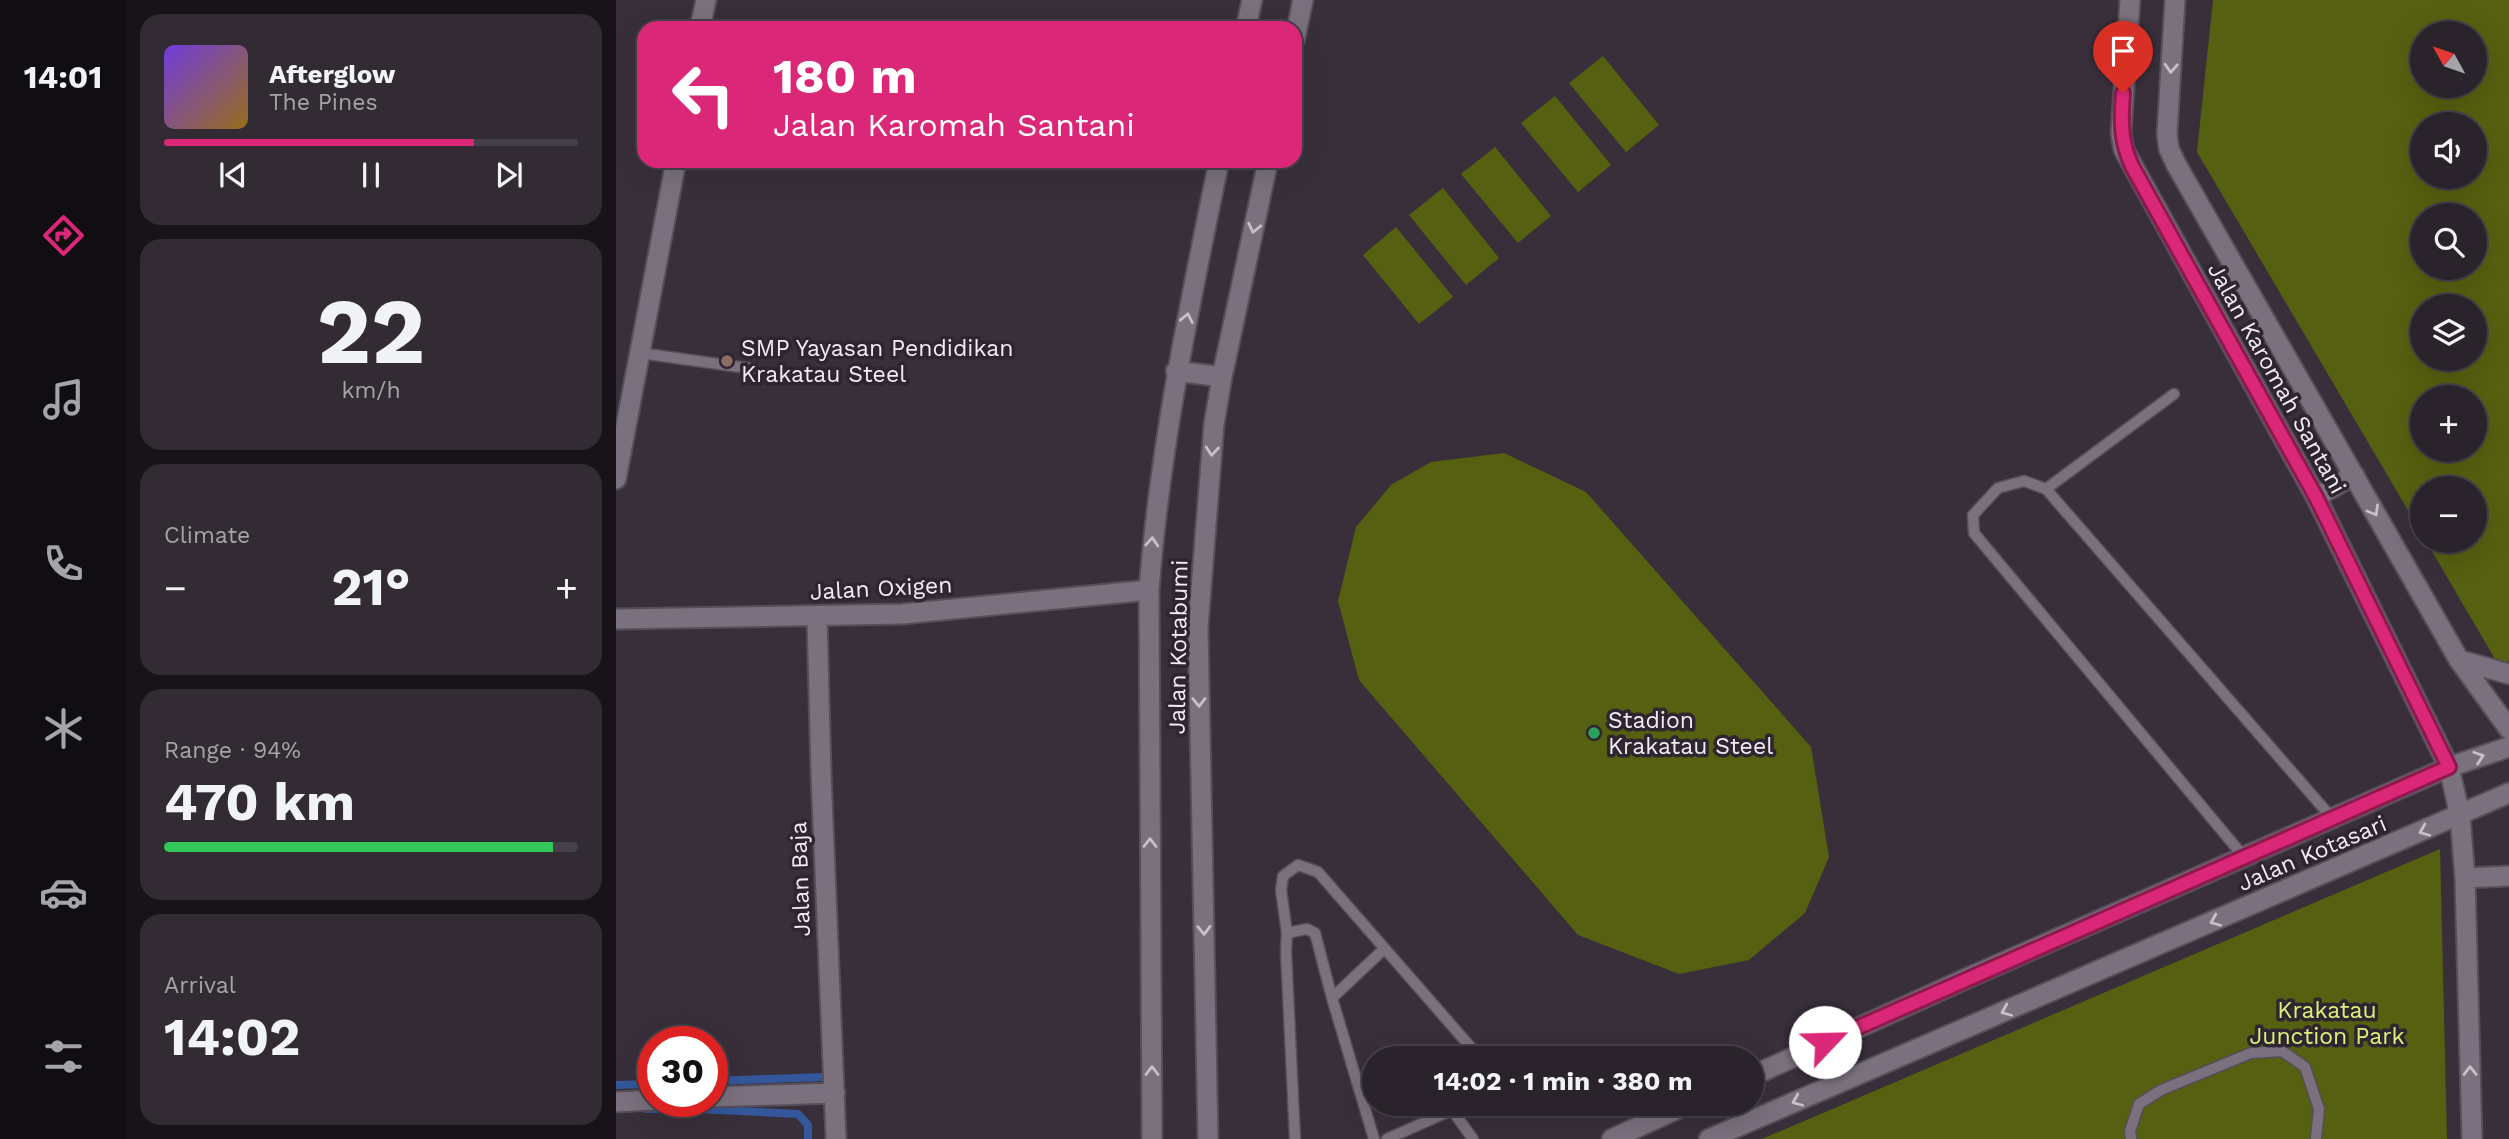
<!DOCTYPE html>
<html lang="en">
<head>
<meta charset="utf-8">
<style>
  :root { --surface:#2a232c; --page:#322b34; --text:#f1f3f6; --muted:#a5a4a9; --line:#464048; --accent:#db2777 }
  body { margin:0; font-family:"Work Sans",sans-serif; background:var(--page); color:var(--text); height:100vh; display:flex; flex-direction:column; font-size:26px; white-space:nowrap }
  * { box-sizing:border-box; margin:0 }
  p { font-size:23px; color:var(--muted) }
  .icon { flex:none; width:38px; height:38px; fill:none; stroke:currentColor; stroke-width:2; stroke-linecap:round; stroke-linejoin:round }
  .map { position:relative; flex:1; overflow:hidden }
  .details { display:flex; flex-direction:column; gap:14px; padding:14px; background:#171318; width:490px }
  .details>* { flex:none }
  .top-card { position:absolute; left:21px; top:21px; width:665px; height:147px; border-radius:21px; box-shadow:0 7px 28px #0002,0 0 0 2px var(--line); background:#db2777; color:#fff; overflow:hidden }
  .needle { width:46px; rotate:310deg }
  .buttons { position:absolute; left:1794px; top:21px; display:grid; gap:14px }
  .buttons a { display:grid; place-items:center; width:77px; height:77px; border-radius:50%; background:var(--surface); box-shadow:0 7px 28px #0002,0 0 0 2px var(--line); font-size:35px }
  .speed { position:absolute; left:21px; top:1026px; display:flex; gap:14px; font-size:35px; font-weight:700; text-align:center }
  .speed>* { display:grid; place-content:center; width:91px; height:91px; border-radius:50%; background:var(--surface); box-shadow:0 7px 28px #0002,0 0 0 2px var(--line); line-height:1 }
  .speed .limit { border:10px solid #d22; background:#fff; color:#111 }
  .pin { position:absolute; display:grid; place-items:center; width:60px; height:60px; color:#fff; margin:-72px -30px; border-radius:50% 50% 50% 0; rotate:-45deg; box-shadow:0 0 7px #0007 }
  .pin .icon { rotate:45deg }
  .me { position:absolute; width:77px; margin:-38px; rotate:66deg; stroke-linejoin:round; filter:drop-shadow(0 0 5px #0008) }
  .turn { display:flex; align-items:center; gap:24px; height:147px; padding:0 21px; font-size:32px }
  .turn .icon { width:91px; height:91px; stroke-width:2.5 }
  .turn b { display:block; font-size:49px; line-height:60px }
  .big { font-size:52px; font-weight:700; line-height:1.1 }
  .details .card { flex:1; display:flex; flex-direction:column; justify-content:center; gap:10px; min-width:0; padding:0 24px; border-radius:21px; background:var(--page) }
  .details .dial { align-items:center; gap:0 }
  .dial b { font-size:91px; line-height:1 }
  .song { display:flex; align-items:center; gap:21px }
  .cover { width:84px; height:84px; border-radius:10px; background:linear-gradient(135deg,hsl(260 70% 55%),hsl(40 70% 35%)) }
  .played { height:7px; border-radius:4px; background:linear-gradient(90deg,var(--accent) 75%,var(--line) 75%) }
  .keys { display:flex; justify-content:space-around; direction:ltr }
  .heat { display:flex; justify-content:space-between; align-items:center; font-size:38px; direction:ltr }
  .charge { height:10px; border-radius:5px; background:linear-gradient(90deg,#34c759 94%,var(--line) 0) }
  .trip { position:absolute; left:746px; top:1046px; width:402px; height:70px; border-radius:35px; background:var(--surface); box-shadow:0 7px 28px #0002,0 0 0 2px var(--line); font-weight:700; line-height:70px; text-align:center }
  main { display:flex; flex:1; min-height:0 }
  .tab-bar { display:flex; flex-direction:column; width:126px; justify-content:space-around; align-items:center; background:#110e12; color:var(--muted) }
  .tab-bar .icon { width:49px; height:49px }
  .tab-bar .current { color:var(--accent) }
  .tab-bar b { font-size:32px; color:var(--text) }
  .map>svg:first-child { display:block }
</style>
</head>
<body>
<main>
<nav class="tab-bar">
<b>14:01</b>
<svg class="icon current" aria-label="directions" viewBox="0 0 24 24"><path d="M12 3l9 9-9 9-9-9zM9 14v-3h6M13 9l2 2-2 2"/></svg>
<svg class="icon" aria-label="music" viewBox="0 0 24 24"><path d="M9 18V5l10-2v13"/><circle cx="6" cy="18" r="3"/><circle cx="16" cy="16" r="3"/></svg>
<svg class="icon" aria-label="phone" viewBox="0 0 24 24"><path d="M5 4h4l2 5-3 2q2 4 5 5l2-3 5 2v4C11 20 4 13 5 4z"/></svg>
<svg class="icon" aria-label="climate" viewBox="0 0 24 24"><path d="M12 3v18M4 7l16 10M4 17L20 7"/></svg>
<svg class="icon" aria-label="car" viewBox="0 0 24 24"><path d="M5 17H2v-5l4-1 3-4h7l3 4 3 1v5h-3M9 17h6M6 11h13"/><circle cx="7" cy="17" r="2"/><circle cx="17" cy="17" r="2"/></svg>
<svg class="icon" aria-label="filters" viewBox="0 0 24 24"><path d="M4 7h16M4 17h16"/><circle cx="9" cy="7" r="2"/><circle cx="15" cy="17" r="2"/></svg>
</nav>
<section class="details">
<div class="card">
<div class="song"><i class="cover"></i><div><b>Afterglow</b><p>The Pines</p></div></div>
<div class="played"></div>
<div class="keys"><svg class="icon" aria-label="previous" viewBox="0 0 24 24"><path d="M18 5L8 12l10 7zM5 5v14"/></svg><svg class="icon" aria-label="pause" viewBox="0 0 24 24"><path d="M8 5v14M16 5v14"/></svg><svg class="icon" aria-label="next" viewBox="0 0 24 24"><path d="M6 5l10 7-10 7zM19 5v14"/></svg></div>
</div>
<div class="card dial"><b>22</b><p>km/h</p></div>
<div class="card"><p>Climate</p>
<div class="heat"><a>−</a><b class="big">21°</b><a>+</a></div>
</div>
<div class="card"><p>Range · 94%</p><b class="big">470 km</b><div class="charge"></div></div>
<div class="card"><p>Arrival</p><b class="big">14:02</b></div>
</section>
<div class="map">
<svg width="1893" height="1139" viewBox="0 0 1893 1139">
  <rect width="100%" height="100%" fill="#382f3b"/>
  <path fill="#556010" fill-rule="evenodd" d="M 1597,0 L 1893,0 L 1893,669 L 1886,671 L 1810,541 L 1858,541 L 1858,488 L 1806,488 L 1806,534 L 1581,152 ZM 1806,33 L 1858,33 L 1858,86 L 1806,86 ZM 1806,124 L 1858,124 L 1858,177 L 1806,177 ZM 1806,215 L 1858,215 L 1858,268 L 1806,268 ZM 1806,306 L 1858,306 L 1858,359 L 1806,359 ZM 1806,397 L 1858,397 L 1858,450 L 1806,450 Z
    M 987,56 L 1043,125 L 1010,152 L 953,83 Z
    M 939,96 L 995,165 L 962,192 L 905,123 Z
    M 879,147 L 935,216 L 902,243 L 845,174 Z
    M 827,188 L 883,258 L 850,285 L 793,215 Z
    M 780,227 L 837,297 L 803,324 L 747,255 Z
    M 888,453 L 970,492 L 1195,747 L 1213,857 L 1189,913 L 1133,960 L 1063,974 L 962,935 L 743,680 L 722,601 L 740,527 L 775,485 L 815,462 Z
    M 1824,849 L 1831,1139 L 1146,1139 Z"/>
  <g fill="none" stroke-linecap="round" stroke-linejoin="round">
    <path stroke="#34579c" stroke-width="8" d="M 96,1081 L 207,1077
      M 0,1085 L 37,1084
      M 31,1109 L 62,1108 L 182,1114 L 192,1125 L 192,1139"/>
    <g stroke="#564e58" stroke-width="13">
      <path id="service" d="M 24,353 L 138,369
        M 1430,489 L 1558,394
        M 1628,857 L 1358,533 L 1357,515 L 1382,488 L 1408,481 L 1430,489 L 1716,818
        M 671,933 L 665,890 L 667,876 L 682,865 L 702,872 L 865,1059
        M 716,998 L 768,949
        M 679,1139 L 670,951 L 671,933 L 691,929 L 699,933 L 716,998 L 758,1139
        M 771,1139 L 836,1110 L 857,1139
        M 1515,1139 L 1514,1131 L 1523,1104 L 1545,1090 L 1635,1053 L 1666,1051 L 1689,1067 L 1703,1109 L 1700,1139"/>
    </g>
    <g stroke="#564e58" stroke-width="23">
      <path id="minor" d="M 1514,0 L 1506,117 L 1505,134 L 1508,150 L 1700,497 L 1833,767 L 1844,816 L 1849,878 L 1856,1139
        M 1559,0 L 1551,134 L 1553,149 L 1560,164 L 1843,660 L 1893,729
        M 84,28 L 90,0
        M 630,28 L 636,0
        M 679,38 L 687,0
        M 560,371 L 606,377
        M 0,479 L 60,161
        M 1700,497 L 1738,475
        M 201,617 L 205,773 L 220,1139
        M 0,619 L 286,614 L 533,590
        M 1843,660 L 1893,674
        M 1849,878 L 1893,876
        M 1136,1076 L 1354,977 L 1833,767 L 1893,747
        M 96,1097 L 219,1093
        M 0,1102 L 37,1100
        M 536,1139 L 533,590 C 544,445 574,303 603,161
        M 592,1139 L 582,627 L 598,424 L 606,377 L 652,161
        M 996,1139 L 1072,1104
        M 1093,1139 L 1893,793"/>
    </g>
    <use href="#service" stroke="#7a707e" stroke-width="10"/>
    <use href="#minor" stroke="#7a707e" stroke-width="19"/>
  </g>
  <defs><path id="oneway-chevron" d="M-2-3.5L2.5 0L-2 3.5" fill="none" stroke-width="1.6" stroke-linecap="round" stroke-linejoin="round" transform="scale(1.75)"/></defs>
  <g stroke="#c7c0ca">
    <use href="#oneway-chevron" transform="translate(1555 68) rotate(93)"/>
    <use href="#oneway-chevron" transform="translate(638 228) rotate(102)"/>
    <use href="#oneway-chevron" transform="translate(571 318) rotate(-78)"/>
    <use href="#oneway-chevron" transform="translate(596 451) rotate(95)"/>
    <use href="#oneway-chevron" transform="translate(1758 511) rotate(60)"/>
    <use href="#oneway-chevron" transform="translate(536 542) rotate(-86)"/>
    <use href="#oneway-chevron" transform="translate(583 702) rotate(89)"/>
    <use href="#oneway-chevron" transform="translate(1863 757) rotate(-18)"/>
    <use href="#oneway-chevron" transform="translate(1808 831) rotate(157)"/>
    <use href="#oneway-chevron" transform="translate(534 843) rotate(-90)"/>
    <use href="#oneway-chevron" transform="translate(1599 921) rotate(157)"/>
    <use href="#oneway-chevron" transform="translate(588 930) rotate(89)"/>
    <use href="#oneway-chevron" transform="translate(1390 1011) rotate(157)"/>
    <use href="#oneway-chevron" transform="translate(536 1071) rotate(-90)"/>
    <use href="#oneway-chevron" transform="translate(1854 1071) rotate(-91)"/>
    <use href="#oneway-chevron" transform="translate(1181 1101) rotate(157)"/>
  </g>
  <g fill="none" stroke-linecap="round" stroke-linejoin="round">
    <g stroke="#8e194d" stroke-width="18">
      <path id="route" d="M 1209,1042 L 1833,767 L 1700,497 L 1516,166 C 1504,141 1505,120 1507,93"/>
    </g>
    <use href="#route" stroke="#db2777" stroke-width="12"/>
  </g>
  <circle fill="#8d6e63" stroke="#2e2531" stroke-width="2.5" cx="111" cy="361" r="7"/>
  <circle fill="#2e9e5b" stroke="#2e2531" stroke-width="2.5" cx="978" cy="733" r="7"/>
  <g text-anchor="middle" stroke-width="7" stroke-linejoin="round" paint-order="stroke">
    <g font-size="23" fill="#f1ebf3" stroke="#2e2531" text-anchor="start">
      <text x="125" y="356">SMP Yayasan Pendidikan<tspan x="125" dy="26">Krakatau Steel</tspan></text>
      <text x="992" y="728">Stadion<tspan x="992" dy="26">Krakatau Steel</tspan></text>
    </g>
    <g font-size="23" fill="#f1ebf3" stroke="#2e2531">
      <text transform="translate(1661 378) rotate(61)" y="8">Jalan Karomah Santani</text>
      <text transform="translate(265 588) rotate(-3)" y="8">Jalan Oxigen</text>
      <text transform="translate(562 647) rotate(-89)" y="8">Jalan Kotabumi</text>
      <text transform="translate(1696 853) rotate(-23)" y="8">Jalan Kotasari</text>
      <text transform="translate(184 879) rotate(-92)" y="8">Jalan Baja</text>
    </g>
    <g font-size="23" fill="#dbf178" stroke="#2e2531">
      <text x="1711" y="1018">Krakatau<tspan x="1711" dy="26">Junction Park</tspan></text>
    </g>
  </g>
</svg>
<div class="buttons">
<a><svg class="needle" viewBox="-14 -14 28 28"><path d="M0-13l5 13h-10z" fill="#e53935"/><path d="M0 13l5-13h-10z" fill="#a5a4a9"/></svg></a>
<a><svg class="icon" aria-label="sound" viewBox="0 0 24 24"><path d="M4 9h4l5-4v14l-5-4H4zM17 9q2 3 0 6"/></svg></a>
<a><svg class="icon" aria-label="search" viewBox="0 0 24 24"><circle cx="10" cy="10" r="6"/><path d="M15 15l6 6"/></svg></a>
<a><svg class="icon" aria-label="layers" viewBox="0 0 24 24"><path d="M12 4l9 5-9 5-9-5zM3 14l9 5 9-5"/></svg></a>
<a>+</a>
<a>−</a>
</div>
<div class="speed"><div class="limit">30</div></div>
<div class="pin" style="left:1507px;top:93px;background:#d93025"><svg class="icon" aria-label="arrive" viewBox="0 0 24 24"><path d="M6 21V4h12l-3 4 3 4H6"/></svg></div>
<svg class="me" style="left:1209px;top:1042px" viewBox="-20 -20 40 40"><circle r="19" fill="#fff"/><path d="M0-13L10 11 0 6-10 11z" fill="#db2777"/></svg>
<div class="trip">14:02 · 1 min · 380 m</div>
<div class="top-card">
<div class="turn"><svg class="icon" aria-label="left" viewBox="0 0 24 24"><path d="M17 20v-9H6M10 6l-5 5 5 5"/></svg><div><b>180 m</b>Jalan Karomah Santani</div></div>
</div>
</div>
</main>
</body>
</html>
